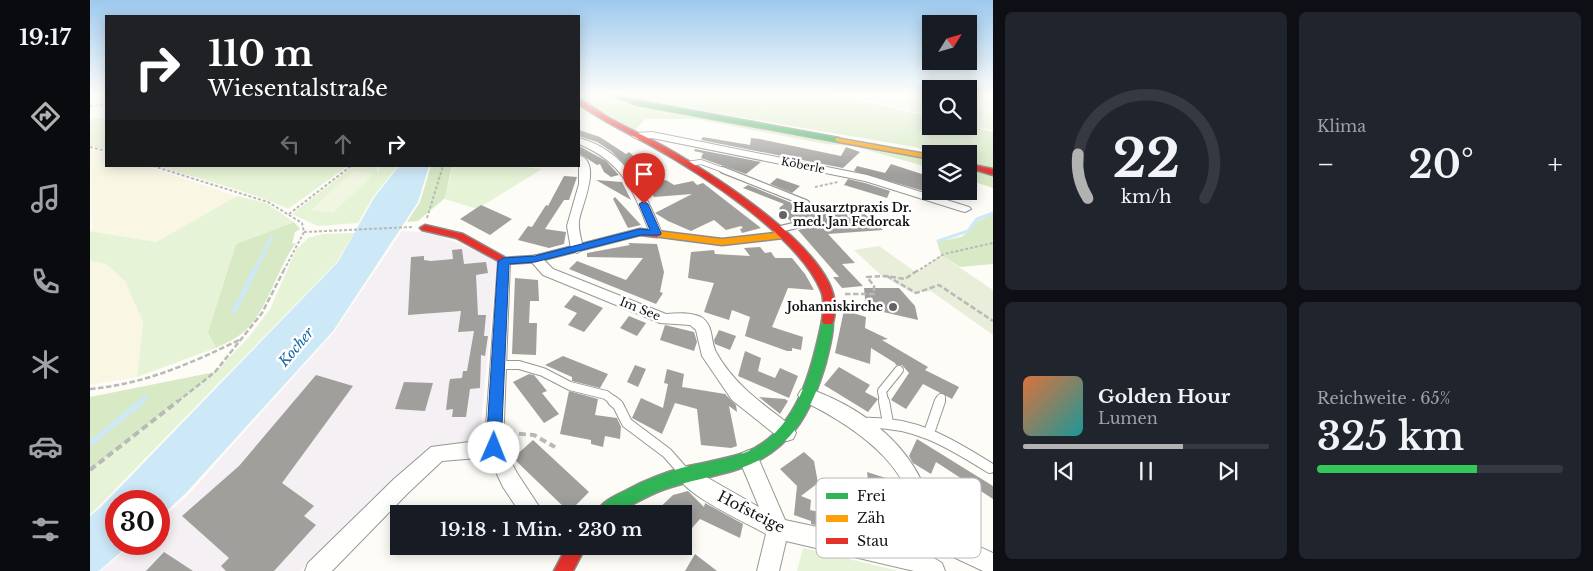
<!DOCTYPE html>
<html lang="de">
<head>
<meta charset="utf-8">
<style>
  :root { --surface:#171b24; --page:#20242c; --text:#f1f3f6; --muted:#9ea1a6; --line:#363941; --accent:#b2b2b3 }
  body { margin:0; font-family:"Libre Baskerville",serif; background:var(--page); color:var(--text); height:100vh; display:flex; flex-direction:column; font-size:19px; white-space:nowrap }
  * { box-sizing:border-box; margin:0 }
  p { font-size:16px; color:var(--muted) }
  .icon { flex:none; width:28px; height:28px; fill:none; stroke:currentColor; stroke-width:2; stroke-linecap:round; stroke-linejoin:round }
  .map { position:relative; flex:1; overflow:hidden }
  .panel { display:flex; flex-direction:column; gap:12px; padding:12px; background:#0d0f14; width:600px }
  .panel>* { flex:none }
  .top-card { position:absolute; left:15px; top:15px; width:475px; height:152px; border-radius:0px; box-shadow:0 2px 12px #0003; background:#202124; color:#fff; overflow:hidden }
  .needle { width:32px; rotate:53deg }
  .tools { position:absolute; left:832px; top:15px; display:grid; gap:10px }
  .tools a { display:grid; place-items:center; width:55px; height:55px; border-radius:0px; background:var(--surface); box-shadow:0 2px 12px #0003; font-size:25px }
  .speed { position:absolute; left:15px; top:490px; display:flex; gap:10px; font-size:25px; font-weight:700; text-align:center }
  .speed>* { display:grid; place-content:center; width:65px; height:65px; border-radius:50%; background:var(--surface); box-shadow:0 2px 12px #0003; line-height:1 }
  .speed .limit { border:8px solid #d22; background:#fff; color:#111 }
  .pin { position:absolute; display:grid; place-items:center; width:42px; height:42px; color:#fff; margin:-51px -21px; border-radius:50% 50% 50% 0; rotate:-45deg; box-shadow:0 0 5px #0007 }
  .pin .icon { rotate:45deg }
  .me { position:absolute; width:55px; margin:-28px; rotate:1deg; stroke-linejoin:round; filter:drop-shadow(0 0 4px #0008) }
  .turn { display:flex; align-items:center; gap:18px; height:105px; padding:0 20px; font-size:22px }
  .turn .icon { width:65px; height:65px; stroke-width:2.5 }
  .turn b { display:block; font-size:35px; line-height:42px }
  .lanes { display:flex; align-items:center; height:48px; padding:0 20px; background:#0003; justify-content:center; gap:25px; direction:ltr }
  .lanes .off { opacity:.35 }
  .big { font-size:38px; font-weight:600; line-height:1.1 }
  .panel .widget { flex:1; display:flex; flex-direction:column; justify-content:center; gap:8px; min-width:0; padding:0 18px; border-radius:8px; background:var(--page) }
  .panel .dial { align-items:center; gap:0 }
  .dial svg { height:130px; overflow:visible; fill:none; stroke:var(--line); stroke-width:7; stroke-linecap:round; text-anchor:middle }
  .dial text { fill:var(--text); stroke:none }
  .song { display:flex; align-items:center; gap:15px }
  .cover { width:60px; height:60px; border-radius:8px; background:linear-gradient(135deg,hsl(20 70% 55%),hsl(180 70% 35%)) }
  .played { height:5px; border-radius:2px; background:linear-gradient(90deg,var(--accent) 65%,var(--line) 65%) }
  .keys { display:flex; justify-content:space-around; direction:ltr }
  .heat { display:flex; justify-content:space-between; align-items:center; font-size:28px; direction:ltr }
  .charge { height:8px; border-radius:4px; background:linear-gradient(90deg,#34c759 65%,var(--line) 0) }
  .panel .tiles { flex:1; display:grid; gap:12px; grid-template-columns:repeat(2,1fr) }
  .trip { position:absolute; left:300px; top:505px; width:302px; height:50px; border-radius:0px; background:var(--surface); box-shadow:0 2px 12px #0003; font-weight:600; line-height:50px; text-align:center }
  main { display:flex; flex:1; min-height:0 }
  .tabs { display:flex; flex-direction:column; width:90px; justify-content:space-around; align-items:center; background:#090b0e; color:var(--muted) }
  .tabs .icon { width:35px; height:35px }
  .tabs .selected { color:var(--accent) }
  .tabs b { font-size:22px; color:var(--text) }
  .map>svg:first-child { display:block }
</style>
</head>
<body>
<main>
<nav class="tabs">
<b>19:17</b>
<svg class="icon selected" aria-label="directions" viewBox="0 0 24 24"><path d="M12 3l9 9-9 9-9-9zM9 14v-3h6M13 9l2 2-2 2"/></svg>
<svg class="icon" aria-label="music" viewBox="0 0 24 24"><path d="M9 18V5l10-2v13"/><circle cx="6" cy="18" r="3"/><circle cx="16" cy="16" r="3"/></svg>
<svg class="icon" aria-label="phone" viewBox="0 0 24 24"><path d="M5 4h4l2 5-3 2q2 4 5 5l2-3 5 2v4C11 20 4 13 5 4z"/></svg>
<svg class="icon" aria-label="climate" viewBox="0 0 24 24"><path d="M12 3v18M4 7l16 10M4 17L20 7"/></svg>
<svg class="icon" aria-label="car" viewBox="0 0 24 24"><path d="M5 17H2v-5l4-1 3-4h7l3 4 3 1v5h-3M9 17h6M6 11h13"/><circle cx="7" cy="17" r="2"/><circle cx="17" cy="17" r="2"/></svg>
<svg class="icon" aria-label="filters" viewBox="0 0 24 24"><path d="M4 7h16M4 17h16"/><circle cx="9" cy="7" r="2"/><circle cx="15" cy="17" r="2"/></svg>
</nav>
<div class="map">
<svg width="903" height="571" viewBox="0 0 903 571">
  <rect width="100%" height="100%" fill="#fdfcf7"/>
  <path fill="#f5f0f3" d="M 312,231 L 344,233 L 407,260 L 389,443 L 338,452 L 210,571 L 11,571 L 42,544 L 69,544 L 69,521 L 98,495 L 244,332 Z"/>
  <path fill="#f9f7e4" d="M 879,94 L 903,94 L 903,117 L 879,100 Z
    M 0,150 L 16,153 L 16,166 L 55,166 L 147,196 L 66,242 L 2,231 Z
    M 0,261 L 16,264 L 35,281 L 53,322 L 47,377 L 0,385 Z"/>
  <path fill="#e7f3d7" d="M 748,94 L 841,94 L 841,116 L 753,94 Z
    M 879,100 L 903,117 L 903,131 L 879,125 Z
    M 16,118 L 16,149 L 0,146 L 0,119 Z
    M 68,166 L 258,166 L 198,209 C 157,190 111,180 68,166 Z
    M 263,166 L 287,167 L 288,174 L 289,166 L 308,166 L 283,197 L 268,223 L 228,226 L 202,214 Z
    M 363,166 L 426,166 L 452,169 L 387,209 L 355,199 Z
    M 147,196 L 176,203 L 204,222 L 146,244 L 118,332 L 126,348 L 47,377 L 53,322 L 35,281 L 16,264 L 0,261 L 0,231 L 66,242 Z
    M 264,233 L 247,262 L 0,515 L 0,470 L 125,372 L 158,338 L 180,309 L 206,250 L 218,238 L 232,234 Z
    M 713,548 L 809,571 L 707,571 Z"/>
  <path fill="#d8eac5" d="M 490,94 L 513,94 L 535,103 L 582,113 L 837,158 L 841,159 L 841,168 L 763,146 L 736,144 L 605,119 L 555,119 L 545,130 L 504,107 Z
    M 530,94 L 742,94 L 841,117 L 841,126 L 879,126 L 903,132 L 903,168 L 879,162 L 879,154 L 849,154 L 825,147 L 543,99 Z
    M 341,166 L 362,166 L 355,198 L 328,221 L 317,222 L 330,202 Z
    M 879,168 L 903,175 L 903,188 L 879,180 Z
    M 903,214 L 903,264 L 870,267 L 851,255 L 847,242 L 871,237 L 880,231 L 881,224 Z
    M 204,222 L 210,229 L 205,232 L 202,244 L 206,243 C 187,268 178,309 156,330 C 148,338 136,343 126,348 L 118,332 L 146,244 Z
    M 125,372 L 0,470 L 0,397 Z"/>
  <path fill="#e9eedb" d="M 789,246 L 827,273 L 851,255 L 903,290 L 903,335 L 841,291 L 823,293 L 791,275 L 764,250 Z"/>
  <path fill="#f0f6e1" d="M 263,171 L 284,174 L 243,213 L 221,210 Z"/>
  <path fill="#cde8f7" d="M 309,166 L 339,166 L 328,202 L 243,331 L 96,493 L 69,518 L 69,501 L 26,501 L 26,544 L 40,544 L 9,571 L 0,571 L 0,516 L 10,508 L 248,262 L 284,198 Z"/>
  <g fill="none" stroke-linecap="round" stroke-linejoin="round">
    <path stroke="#cde8f7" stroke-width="3" d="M 848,241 L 878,231 L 887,219 L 903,213
      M 164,272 L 182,237"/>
    <path stroke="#cde8f7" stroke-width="4.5" d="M 144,311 L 165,270
      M 50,402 L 55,398"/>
    <path stroke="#cde8f7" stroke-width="5.5" d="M 0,444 L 52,401"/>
  </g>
  <path fill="#a19f9c" d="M 489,130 L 510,137 L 536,154 L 539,152 L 560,170 L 558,170 L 569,181 L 576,180 L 584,185 L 603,181 L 607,185 L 613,183 L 671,228 L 652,233 L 650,229 L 653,228 L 651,226 L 636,230 L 624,220 L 601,231 L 578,221 L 565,213 L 602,194 L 564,197 L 547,172 L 543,173 L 521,151 L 507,142 L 489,136 Z
    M 613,137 L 660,145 L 661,138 L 670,139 L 751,156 L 756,147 L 770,152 L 753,168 L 611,140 Z
    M 489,146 L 516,161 L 529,175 L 521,177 L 514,172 L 510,164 L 507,165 L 489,153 Z
    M 605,149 L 671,162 L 656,174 L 611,158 L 613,153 L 604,151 Z
    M 801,164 L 841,177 L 841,193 L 764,171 L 767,166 L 795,173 Z
    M 474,176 L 487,177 L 479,200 L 474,200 L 455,229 L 476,232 L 474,244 L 459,248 L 428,240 L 438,226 L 442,227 L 456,205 L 458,206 Z
    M 687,178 L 710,186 L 702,193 L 680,184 Z
    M 758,179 L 775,183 L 800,191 L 797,198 L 754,185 Z
    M 506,180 L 532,182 L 541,200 Z
    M 658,185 L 724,212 L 768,208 L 793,230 L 738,234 L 765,263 L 752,264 L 773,286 L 752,288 L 743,277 L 749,277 L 708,230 L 727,225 L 727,217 L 701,222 L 689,208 L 694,204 L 653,188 Z
    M 525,197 L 551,225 L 538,228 L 523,199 Z
    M 391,205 L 422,219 L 400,235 L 370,219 Z
    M 538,243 L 567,244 L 574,272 L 570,292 L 573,293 L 566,304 L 479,269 L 487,261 L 536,280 L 553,258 L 497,257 L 497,253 L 540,245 Z
    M 670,247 L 675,253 L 681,252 L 685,258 L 702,258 L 715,274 L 724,290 L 698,288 L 682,327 L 713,337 L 711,350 L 702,348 L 702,351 L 697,351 L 655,336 L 660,317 L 642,310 L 639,320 L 614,312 L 624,283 L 598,278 L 601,252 L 624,250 L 625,254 L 660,256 L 654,248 Z
    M 372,249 L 374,264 L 396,262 L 398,273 L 386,275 L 388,315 L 396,315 L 394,336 L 398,336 L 395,356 L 391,355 L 390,388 L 380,389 L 376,417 L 362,417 L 363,409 L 356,410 L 359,384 L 360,379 L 372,378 L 373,371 L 377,371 L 384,331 L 368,332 L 371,311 L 318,315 L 320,276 L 321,257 L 334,256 L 334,260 L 341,261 L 363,259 L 362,250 Z
    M 425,278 L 448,280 L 449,301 L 440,301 L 439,323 L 447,323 L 446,355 L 422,354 Z
    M 774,288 L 809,288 L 825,306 L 828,320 L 776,308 Z
    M 484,295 L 513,308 L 494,332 L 478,325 L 487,313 L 474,307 Z
    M 754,310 L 776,317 L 775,328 L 798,339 L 792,340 L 838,367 L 835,370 L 869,387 L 862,399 L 833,384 L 816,409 L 801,400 L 819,373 L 812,365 L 806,365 L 805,363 L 781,348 L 780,364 L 745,353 Z
    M 539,316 L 556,323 L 547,336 L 530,328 Z
    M 575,325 L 604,332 L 607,342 L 604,351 L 570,340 Z
    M 629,330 L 646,336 L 640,350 L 625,344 L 624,340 Z
    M 655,351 L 671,358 L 668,371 L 685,378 L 690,368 L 708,376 L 699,398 L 648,376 Z
    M 473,356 L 518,374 L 510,388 L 482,381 L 482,377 L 455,365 Z
    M 545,365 L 556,369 L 548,387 L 537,382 Z
    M 749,367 L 780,385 L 775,392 L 788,399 L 778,412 L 734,385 Z
    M 577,369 L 594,374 L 592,387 L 635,394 L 646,405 L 647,412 L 639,406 L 647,446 L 641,448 L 611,445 L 607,409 L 585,403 L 572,434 L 542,418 L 551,398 L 573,408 L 578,384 L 574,383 Z
    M 439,374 L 444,375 L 457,391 L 452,393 L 469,414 L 454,423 L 423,382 Z
    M 226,375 L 263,386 L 192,483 L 224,506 L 214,516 L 226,525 L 184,571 L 136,571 L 131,566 L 139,558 L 92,516 L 149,466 Z
    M 314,382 L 343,383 L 335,411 L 305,409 Z
    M 479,391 L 508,399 L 505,415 L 527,418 L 531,427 L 530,439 L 515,436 L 513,447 L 501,444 L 501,440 L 470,434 Z
    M 669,397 L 695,399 L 698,401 L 690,414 Z
    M 827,439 L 903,486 L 903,499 L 846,462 L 841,474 L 823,463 L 819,456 Z
    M 443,440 L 499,492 L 479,512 L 423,458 Z
    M 714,452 L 724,461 L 728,483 L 711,496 L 721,500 L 720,510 L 734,513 L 736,527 L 721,524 L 721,521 L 704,515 L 707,486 L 690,469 Z
    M 777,472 L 808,482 L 813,508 L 807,506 L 807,509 L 780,498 Z
    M 598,491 L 614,507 L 615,503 L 653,524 L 650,538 L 610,519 L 602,528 L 594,519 L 594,514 L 563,514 L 583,495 Z
    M 841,502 L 890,523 L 891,541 L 845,521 Z
    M 74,552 L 103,571 L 56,571 Z
    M 605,554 L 627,571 L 595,571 Z"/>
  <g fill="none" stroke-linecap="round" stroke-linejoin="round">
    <g stroke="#979795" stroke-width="6">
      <path id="lane-far3" d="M 598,164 L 611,162 L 636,171"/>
    </g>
    <g stroke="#979795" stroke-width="8">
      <path id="lane-far2" d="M 633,170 L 716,203
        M 686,230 L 724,221"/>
    </g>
    <g stroke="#979795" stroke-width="10">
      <path id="lane-far1" d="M 409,365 L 429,365 L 453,372 L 480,386 L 516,395 L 525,402
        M 794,402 L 792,391 L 809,370
        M 850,402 L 851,398"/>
    </g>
    <g stroke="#979795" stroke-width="12">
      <path id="lane" d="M 523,401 L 528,405 L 537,423 L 577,453 L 592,470
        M 794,401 L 798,423
        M 772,423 C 824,421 857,441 900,468
        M 839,433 L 850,401"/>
    </g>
    <g stroke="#979795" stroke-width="2">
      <path id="street" d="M 562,132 L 777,175 L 879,207 L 881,209 L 875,212 L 871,211 L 775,181 L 562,138 L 547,139 L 542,136 L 547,133 Z
        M 489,138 C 537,151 554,191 572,233 L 570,236 L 566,237 L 560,233 C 543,190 534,163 489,144 Z
        M 489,155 C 513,163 491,206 489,221 C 488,231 492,240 493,249 L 487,253 L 481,249 L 477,226 L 489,184 Z
        M 445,255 L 450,256 L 463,269 L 576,314 C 587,313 600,312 611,317 C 624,325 620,340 626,352 C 644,385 674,405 703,427 L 706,433 L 703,439 L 697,441 L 691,439 L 642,400 L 612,356 L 606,330 L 600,325 L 570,323 L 453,275 L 439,259 Z
        M 414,257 L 420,261 L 413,447 L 427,473 L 454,514 L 431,514 L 413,487 L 399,457 L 352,461 L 318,493 L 242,571 L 215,571 L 218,563 L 304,479 L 341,447 L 395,440 L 408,261 Z
        M 717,388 C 780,410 837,456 844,526 L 903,553 L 903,571 L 893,571 L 842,547 L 839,555 L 852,563 L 855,571 L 824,571 L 696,541 L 689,571 L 667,571 L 676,534 C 655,522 596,496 587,475 L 590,468 L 597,466 L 669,507 L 649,459 L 652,453 L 659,450 L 666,453 L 695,520 L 820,547 C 842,476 765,426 711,400 L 708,395 L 711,390 Z"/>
    </g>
    <g stroke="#8e8d8b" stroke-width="3">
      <path id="fast" d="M 517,94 L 525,94 L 549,101 L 749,138 L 753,140 L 749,142 L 548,105 Z
        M 738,317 L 742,318 C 746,326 738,353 736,362 C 721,414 700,453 645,470 C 622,477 598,481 575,489 C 563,493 552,499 541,505 C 537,508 533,512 528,514 C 522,516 512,514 506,514 C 510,503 524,496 535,491 C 555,480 576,472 599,466 C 617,462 636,459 654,453 C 707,433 722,370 732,321 L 734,318 Z"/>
    </g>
    <g stroke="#8e8d8b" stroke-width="3">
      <path id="slow" d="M 746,138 L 841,155 L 841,159 L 749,142 L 745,140 Z
        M 567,231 L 632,239 L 693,232 L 698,235 L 693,238 L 632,245 L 563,236 L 562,234 Z"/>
    </g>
    <g stroke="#8e8d8b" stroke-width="3">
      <path id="jam" d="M 489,99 C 500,104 510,113 521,119 C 539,129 557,137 575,147 C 620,173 744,249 745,306 C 745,312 745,319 742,324 L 734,324 L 732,321 C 733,311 735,300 731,291 C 709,236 609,172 558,144 C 535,131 510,120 489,104 Z
        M 879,164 L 903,169 L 903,175 L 879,168 Z
        M 335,225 L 373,234 L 416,258 L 445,256 L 550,229 L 567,231 L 572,234 L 567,237 L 550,235 L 445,262 L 414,264 L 366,238 L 332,230 L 330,228 Z
        M 477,546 L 496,546 L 483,571 L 464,571 Z"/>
    </g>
    <path stroke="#b9b9b8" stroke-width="2" stroke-dasharray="3 2" stroke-linecap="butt" d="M 0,106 L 16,105
      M 0,147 L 16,151
      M 63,166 L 178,202 L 212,223 L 214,232 L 193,272
      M 725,187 L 748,182
      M 199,214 L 261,166
      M 337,218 L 353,166
      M 214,232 L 322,227
      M 826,272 L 854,254 L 903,243"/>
    <path stroke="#b9b9b8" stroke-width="2.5" stroke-dasharray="5.5 2.5" stroke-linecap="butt" d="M 797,276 L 826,293 L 849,285 L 903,321
      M 755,294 L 784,294 L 784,286 L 777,277 L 796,276 L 815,279 L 828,270
      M 0,389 C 55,384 102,363 151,339
      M 87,402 L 125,372 L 172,313 L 194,270"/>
    <path stroke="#b9b9b8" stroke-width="4" stroke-dasharray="7 4" stroke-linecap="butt" d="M 418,433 L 444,435 L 465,447
      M 0,470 L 88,401"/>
    <use href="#lane-far3" stroke="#fffffe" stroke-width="4.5"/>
    <use href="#lane-far2" stroke="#fffffe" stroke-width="5.5"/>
    <use href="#lane-far1" stroke="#fffffe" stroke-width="8"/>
    <use href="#lane" stroke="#fffffe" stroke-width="10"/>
    <use href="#street" fill="#fffffe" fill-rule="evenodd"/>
    <use href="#fast" fill="#30b455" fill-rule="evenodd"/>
    <use href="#slow" fill="#ff9f0a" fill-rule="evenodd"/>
    <use href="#jam" fill="#e5322d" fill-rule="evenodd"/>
  </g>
  <linearGradient id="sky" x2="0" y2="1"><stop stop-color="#9dc9ee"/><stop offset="0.54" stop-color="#fefefb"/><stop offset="1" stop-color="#fefefb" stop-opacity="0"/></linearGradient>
  <rect width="903" height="174" fill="url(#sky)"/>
  <path fill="#1a73e8" stroke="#114b97" d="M 554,201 L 558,204 L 571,233 L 570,235 L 551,235 L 445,262 L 419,264 L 411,448 L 409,453 L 404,455 L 398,453 L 396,448 L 408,261 L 414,258 L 445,256 L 550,229 L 560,230 L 549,204 Z"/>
  <g fill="#646362" stroke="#fff" stroke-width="2">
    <circle cx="693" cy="215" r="5"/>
    <circle cx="803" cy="307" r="5"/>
  </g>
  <g text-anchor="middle" stroke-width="5" stroke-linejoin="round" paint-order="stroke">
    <g font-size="11" fill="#111" stroke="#fff">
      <text transform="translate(713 165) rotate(11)" y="4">Köberle</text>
    </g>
    <g font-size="12" font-weight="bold" fill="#111" stroke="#fff" text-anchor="start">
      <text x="703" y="212">Hausarztpraxis Dr.<tspan x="703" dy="14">med. Jan Fedorcak</tspan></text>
      <text x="793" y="311" text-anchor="end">Johanniskirche</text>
    </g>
    <g font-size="12" fill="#111" stroke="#fff">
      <text transform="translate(550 309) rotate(22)" y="4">Im See</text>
    </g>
    <g font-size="14" font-style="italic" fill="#1768a6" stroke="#fff">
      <text transform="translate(206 347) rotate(-50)" y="5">Kocher</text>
    </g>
    <g font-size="15" fill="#111" stroke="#fff">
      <text transform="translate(661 512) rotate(27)" y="5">Hofsteige</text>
    </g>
  </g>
  <rect x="726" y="478" width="165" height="80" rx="8" fill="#fff" stroke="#b8b8b8" stroke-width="1"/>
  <rect x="736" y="493" width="22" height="6" fill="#30b455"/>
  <rect x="736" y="515" width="22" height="7" fill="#ff9f0a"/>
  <rect x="736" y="538" width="22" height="6" fill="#e5322d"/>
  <g font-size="14" fill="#111">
    <text x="767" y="501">Frei</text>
    <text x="767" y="523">Zäh</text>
    <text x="767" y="546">Stau</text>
  </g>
</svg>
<div class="tools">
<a><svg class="needle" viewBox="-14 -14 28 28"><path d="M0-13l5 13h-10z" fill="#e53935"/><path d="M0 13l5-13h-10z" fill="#9ea1a6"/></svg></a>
<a><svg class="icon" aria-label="search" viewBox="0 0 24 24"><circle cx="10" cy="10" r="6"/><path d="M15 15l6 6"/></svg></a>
<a><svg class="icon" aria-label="layers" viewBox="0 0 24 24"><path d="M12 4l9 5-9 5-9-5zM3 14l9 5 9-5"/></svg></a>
</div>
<div class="speed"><div class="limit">30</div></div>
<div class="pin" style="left:554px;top:204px;background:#d93025"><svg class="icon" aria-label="arrive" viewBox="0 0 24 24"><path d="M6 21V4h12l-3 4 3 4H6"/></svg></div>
<svg class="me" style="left:404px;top:448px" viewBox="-20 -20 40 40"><circle r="19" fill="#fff"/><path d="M0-13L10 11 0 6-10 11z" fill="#1a73e8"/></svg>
<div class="trip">19:18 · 1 Min. · 230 m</div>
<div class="top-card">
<div class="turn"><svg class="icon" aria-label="right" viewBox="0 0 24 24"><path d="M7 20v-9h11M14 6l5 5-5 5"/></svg><div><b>110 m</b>Wiesentalstraße</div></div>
<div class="lanes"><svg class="icon off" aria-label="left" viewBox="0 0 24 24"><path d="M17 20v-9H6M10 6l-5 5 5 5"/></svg><svg class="icon off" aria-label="ahead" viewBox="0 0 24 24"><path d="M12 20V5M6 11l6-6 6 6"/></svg><svg class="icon" aria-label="right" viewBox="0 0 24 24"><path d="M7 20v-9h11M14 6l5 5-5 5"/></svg></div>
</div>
</div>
<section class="panel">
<div class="tiles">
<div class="widget dial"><svg viewBox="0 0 100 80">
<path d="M14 69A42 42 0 1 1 86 69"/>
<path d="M14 69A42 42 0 0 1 8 42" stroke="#b2b2b3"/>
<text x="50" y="56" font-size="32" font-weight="700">22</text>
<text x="50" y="72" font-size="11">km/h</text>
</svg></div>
<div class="widget"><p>Klima</p>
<div class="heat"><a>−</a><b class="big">20°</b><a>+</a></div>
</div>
<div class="widget">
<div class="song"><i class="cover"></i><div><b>Golden Hour</b><p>Lumen</p></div></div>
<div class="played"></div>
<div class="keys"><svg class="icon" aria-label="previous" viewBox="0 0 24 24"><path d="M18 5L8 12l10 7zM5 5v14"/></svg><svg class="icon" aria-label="pause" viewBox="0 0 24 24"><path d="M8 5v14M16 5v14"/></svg><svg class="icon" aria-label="next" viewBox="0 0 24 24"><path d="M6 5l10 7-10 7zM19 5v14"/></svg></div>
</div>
<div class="widget"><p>Reichweite · 65%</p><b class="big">325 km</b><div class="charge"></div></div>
</div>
</section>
</main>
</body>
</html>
